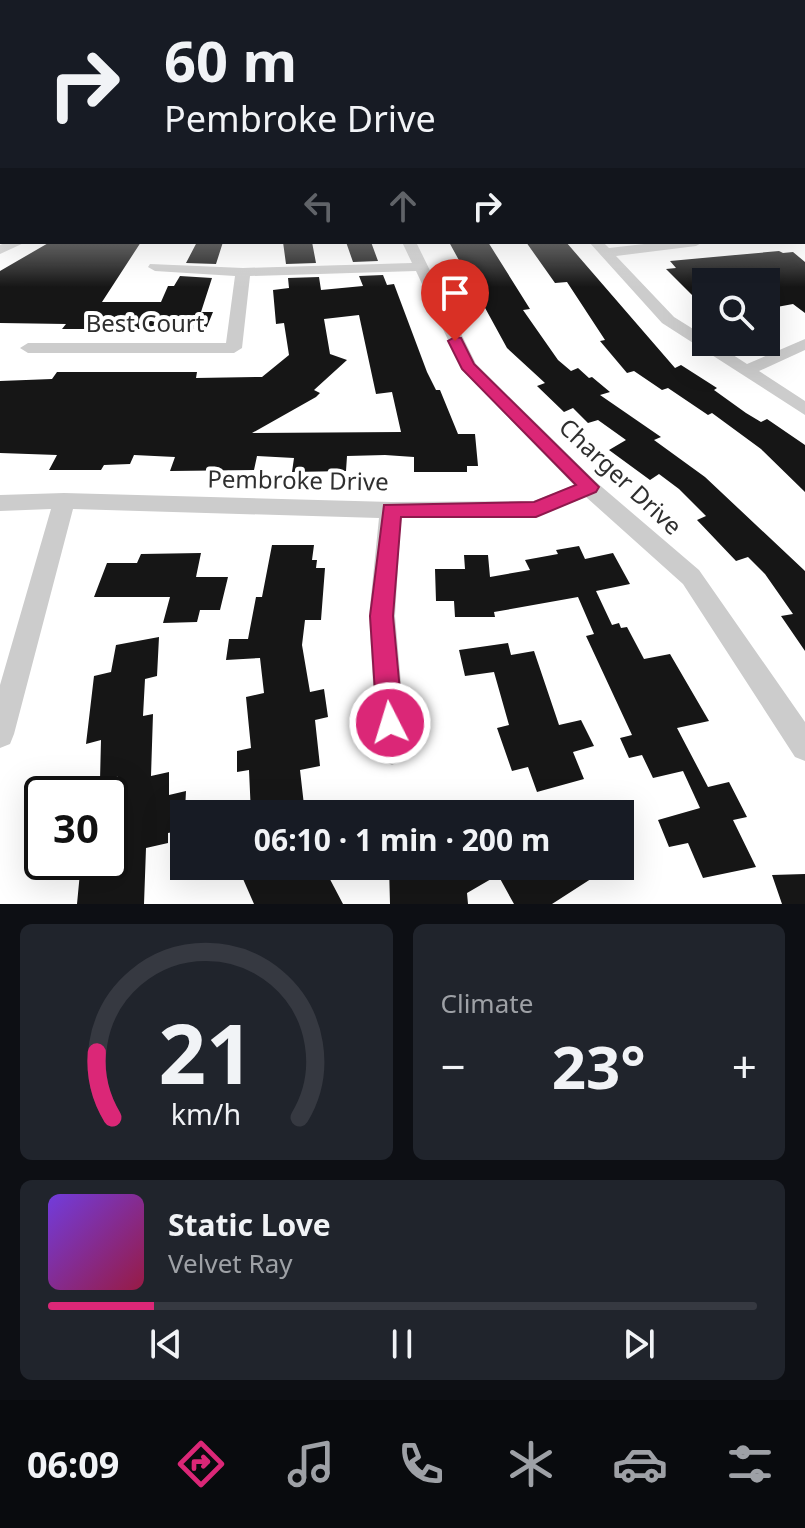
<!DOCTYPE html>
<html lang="en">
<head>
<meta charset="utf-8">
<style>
  :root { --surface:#171b24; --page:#20242c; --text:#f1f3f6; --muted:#9ea1a6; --line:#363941; --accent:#db2777 }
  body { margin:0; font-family:"Noto Sans",sans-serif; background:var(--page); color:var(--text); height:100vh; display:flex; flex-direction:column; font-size:30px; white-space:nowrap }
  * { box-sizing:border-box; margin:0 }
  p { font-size:26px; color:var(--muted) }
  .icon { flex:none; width:44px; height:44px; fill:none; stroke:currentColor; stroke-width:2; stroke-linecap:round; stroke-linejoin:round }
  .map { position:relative; height:904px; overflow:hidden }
  .drawer { display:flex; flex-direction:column; gap:20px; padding:20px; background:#0d0f14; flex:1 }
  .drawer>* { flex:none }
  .hud { position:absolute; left:0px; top:0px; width:806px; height:244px; box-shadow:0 8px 32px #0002; background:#171b24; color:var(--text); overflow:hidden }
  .buttons { position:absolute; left:692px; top:268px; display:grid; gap:16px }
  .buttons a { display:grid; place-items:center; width:88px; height:88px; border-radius:0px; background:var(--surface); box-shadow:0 8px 32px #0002; font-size:40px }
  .speed { position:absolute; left:24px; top:776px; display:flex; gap:16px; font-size:40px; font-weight:700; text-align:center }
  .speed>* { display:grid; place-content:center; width:104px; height:104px; border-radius:50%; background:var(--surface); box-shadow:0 8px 32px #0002; line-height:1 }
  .speed .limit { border:4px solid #111; border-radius:12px; background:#fff; color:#111 }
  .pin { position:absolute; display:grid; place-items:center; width:68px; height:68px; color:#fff; margin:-82px -34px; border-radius:50% 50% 50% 0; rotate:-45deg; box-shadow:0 0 8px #0007 }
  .pin .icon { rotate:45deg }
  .me { position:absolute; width:88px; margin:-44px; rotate:355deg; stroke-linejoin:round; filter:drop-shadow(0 0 6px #0008) }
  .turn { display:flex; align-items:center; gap:28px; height:168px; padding:0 32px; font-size:36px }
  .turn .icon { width:104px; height:104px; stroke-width:2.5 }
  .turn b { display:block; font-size:56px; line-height:68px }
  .lanes { display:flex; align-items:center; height:76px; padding:0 32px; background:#0003; justify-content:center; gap:40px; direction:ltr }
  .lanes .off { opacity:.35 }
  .big { font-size:60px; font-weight:700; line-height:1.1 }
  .drawer .tile { flex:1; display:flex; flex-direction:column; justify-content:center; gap:12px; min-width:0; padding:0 28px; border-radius:12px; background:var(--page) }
  .drawer .dial { align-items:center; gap:0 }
  .dial svg { height:208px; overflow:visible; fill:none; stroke:var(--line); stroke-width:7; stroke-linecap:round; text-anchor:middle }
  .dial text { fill:var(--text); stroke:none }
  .song { display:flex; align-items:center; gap:24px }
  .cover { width:96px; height:96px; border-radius:12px; background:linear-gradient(135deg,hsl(260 70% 55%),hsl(340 70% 35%)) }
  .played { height:8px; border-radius:4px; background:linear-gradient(90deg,var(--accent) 15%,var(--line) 15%) }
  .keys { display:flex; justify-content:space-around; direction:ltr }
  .heat { display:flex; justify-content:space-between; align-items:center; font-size:44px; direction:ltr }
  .drawer .tiles { flex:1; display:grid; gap:20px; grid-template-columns:1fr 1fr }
  .tile:last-child { grid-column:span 2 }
  .trip { position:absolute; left:170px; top:800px; width:464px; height:80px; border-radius:0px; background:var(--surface); box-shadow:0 8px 32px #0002; font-weight:700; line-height:80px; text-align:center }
  .tabs { display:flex; height:128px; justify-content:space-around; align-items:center; background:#090b0e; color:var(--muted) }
  .tabs .icon { width:56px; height:56px }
  .tabs .on { color:var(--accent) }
  .tabs b { font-size:36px; color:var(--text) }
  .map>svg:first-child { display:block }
</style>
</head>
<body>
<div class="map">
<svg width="805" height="904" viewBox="0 0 805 904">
  <rect width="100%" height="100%" fill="#fff"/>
  <path fill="#161616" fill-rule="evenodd" d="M 50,242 L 141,242 L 102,302 L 161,302 L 168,286 L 174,286 L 180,276 L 212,278 L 201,312 L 213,312 L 206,329 L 62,329 L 66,324 L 0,323 L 0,271 Z
    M 197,242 L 223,242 L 216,264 L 186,263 Z
    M 283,242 L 312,242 L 316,263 L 286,264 Z
    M 346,242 L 371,242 L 378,261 L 353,262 Z
    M 449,242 L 488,242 L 530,309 L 523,310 L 558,360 L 571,371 L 578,368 L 589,378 L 592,377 L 610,392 L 600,395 L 661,437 L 654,440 L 705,477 L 805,571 L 805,651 L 781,616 L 793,614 L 765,574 L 748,557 L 736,561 L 697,520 L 706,516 L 679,489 L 659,474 L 650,480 L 609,450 L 626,440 L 598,420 L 588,423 L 573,408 L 564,412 L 537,386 L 545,383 L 507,348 Z
    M 526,242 L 566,242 L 675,368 L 681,365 L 717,388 L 714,390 L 746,413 L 761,422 L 767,419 L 805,445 L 805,492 L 761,449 L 712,413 L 708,415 L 668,388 L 662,390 L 634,371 L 627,373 L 600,341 L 605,340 L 567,282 L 555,283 Z
    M 779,251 L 783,253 L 793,252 L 805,262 L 805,313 L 793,304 L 766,309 L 766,273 L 706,279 L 706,309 L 666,269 L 676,268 L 670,261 Z
    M 383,275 L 387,285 L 394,284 L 427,372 L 436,390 L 440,390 L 458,434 L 475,434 L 478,466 L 467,466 L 467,472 L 414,472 L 414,457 L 385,455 L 347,456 L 346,471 L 292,472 L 294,458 L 257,456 L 254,470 L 170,471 L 175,457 L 134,455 L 130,464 L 104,465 L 101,470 L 49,470 L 57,455 L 0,453 L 0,381 L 52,379 L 57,372 L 197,372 L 196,378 L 262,377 L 289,355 L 284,323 L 276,324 L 273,290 L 289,288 L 288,278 L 319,277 L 321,290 L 363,286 L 359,276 ZM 359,315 L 376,394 L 392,392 L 401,432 L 252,433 L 316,397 L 320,393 L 314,390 L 347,360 L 330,354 L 324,319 Z
    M 272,545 L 314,545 L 312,560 L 317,560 L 316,568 L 325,568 L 321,620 L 305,620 L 302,645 L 310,692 L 324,689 L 328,717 L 315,720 L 320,766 L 300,770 L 305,814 L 251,814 L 249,770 L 237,772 L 237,751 L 251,748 L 246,697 L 264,693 L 260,658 L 226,660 L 229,639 L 248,639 L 256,597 L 262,597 Z
    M 579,546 L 585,559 L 613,553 L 630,584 L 596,591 L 612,625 L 619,623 L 621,628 L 627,627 L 644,659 L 670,654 L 709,721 L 677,728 L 708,787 L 729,782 L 747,817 L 733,820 L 756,867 L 703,878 L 688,843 L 669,847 L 658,820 L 700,808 L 683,771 L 653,778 L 642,755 L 629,758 L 620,738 L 632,735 L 586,636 L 594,634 L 578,597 L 494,612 L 495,617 L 455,617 L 454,601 L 436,601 L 435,569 L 465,569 L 464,555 L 488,555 L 490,577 L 530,570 L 525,560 L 558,554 L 556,550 Z
    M 201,553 L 196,577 L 228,577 L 220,610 L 200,610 L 197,622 L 163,623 L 170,597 L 94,597 L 107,563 L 137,563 L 141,554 Z
    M 159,637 L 157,676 L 145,679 L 143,716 L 153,714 L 151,776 L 169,772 L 169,795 L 186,791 L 184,830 L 168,833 L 168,843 L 146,848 L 144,904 L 77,904 L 81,862 L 110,862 L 110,830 L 114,830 L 118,776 L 100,780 L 101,740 L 86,744 L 94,676 L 111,672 L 116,645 Z
    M 508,643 L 511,655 L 534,651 L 559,725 L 581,720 L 594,746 L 573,752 L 584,779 L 537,792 L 528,767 L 512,771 L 497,728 L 509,725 L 494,672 L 465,676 L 459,650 Z
    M 249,866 L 323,866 L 343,904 L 254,904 L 240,872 Z
    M 389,866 L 424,866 L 424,873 L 495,869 L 493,866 L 611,866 L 552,904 L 514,904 L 498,875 L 467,893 L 468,904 L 390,904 Z
    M 805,874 L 805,904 L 782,904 L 772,875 Z"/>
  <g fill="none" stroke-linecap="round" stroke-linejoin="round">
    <path fill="#ccc" fill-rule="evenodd" d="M 804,162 L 805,162 L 805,168 L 804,168 Z
      M 0,190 L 2,190 L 2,198 L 0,198 Z
      M 804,227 L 805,227 L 805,235 L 804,235 Z
      M 7,242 L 26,242 L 0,254 L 0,245 Z
      M 402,242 L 416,242 L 476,364 L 596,482 L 699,570 L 805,722 L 805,761 L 795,757 L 683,584 L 586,497 L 536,517 L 401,518 L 395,616 L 407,750 L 402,760 L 392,765 L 382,760 L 377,750 L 369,616 L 379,518 L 73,509 L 14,734 L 10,744 L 0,748 L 0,685 L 51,509 L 0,511 L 0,495 L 64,493 L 391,502 L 534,501 L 574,485 L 462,370 L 416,271 L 250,276 L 242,348 L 234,353 L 28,353 L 20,348 L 28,343 L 226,343 L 235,276 L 155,271 L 148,267 L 150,264 L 243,268 L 412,263 Z
      M 589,242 L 603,242 L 609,248 L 662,242 L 703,242 L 696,246 L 616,256 L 674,317 L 706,337 L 706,342 L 713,342 L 747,364 L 805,339 L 805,350 L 759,371 L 805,401 L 805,415 L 662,323 Z"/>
  </g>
  <linearGradient id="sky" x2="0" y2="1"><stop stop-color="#9dc6e8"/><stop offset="0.56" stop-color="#fff"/><stop offset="1" stop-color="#fff" stop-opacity="0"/></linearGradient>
  <rect width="805" height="287" fill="url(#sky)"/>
  <path fill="#db2777" stroke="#8e194d" stroke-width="2" d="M 455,337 L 461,338 L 474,364 L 599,487 L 596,492 L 536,517 L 401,517 L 393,616 L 403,723 L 399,732 L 390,736 L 381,732 L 377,723 L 370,616 L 384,505 L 534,502 L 576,485 L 462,369 L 448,341 Z"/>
  <g text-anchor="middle" stroke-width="8" stroke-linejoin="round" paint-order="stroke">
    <g font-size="24" fill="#2f2f2f" stroke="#fff">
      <text x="145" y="332">Best Court</text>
      <text transform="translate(620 477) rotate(43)" y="8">Charger Drive</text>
      <text transform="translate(298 481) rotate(1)" y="8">Pembroke Drive</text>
    </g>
  </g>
</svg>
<div class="buttons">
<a><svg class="icon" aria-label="search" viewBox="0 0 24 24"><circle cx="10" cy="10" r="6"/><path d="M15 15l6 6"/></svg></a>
</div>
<div class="speed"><div class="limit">30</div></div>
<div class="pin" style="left:455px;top:341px;background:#d93025"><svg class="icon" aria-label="arrive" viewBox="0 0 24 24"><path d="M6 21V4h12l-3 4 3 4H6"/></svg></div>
<svg class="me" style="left:390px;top:723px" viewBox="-20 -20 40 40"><circle r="17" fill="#db2777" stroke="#fff" stroke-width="3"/><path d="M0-11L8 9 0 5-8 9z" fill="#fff"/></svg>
<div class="trip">06:10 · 1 min · 200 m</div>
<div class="hud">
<div class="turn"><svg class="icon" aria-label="right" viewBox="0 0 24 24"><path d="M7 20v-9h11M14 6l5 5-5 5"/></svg><div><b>60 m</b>Pembroke Drive</div></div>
<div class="lanes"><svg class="icon off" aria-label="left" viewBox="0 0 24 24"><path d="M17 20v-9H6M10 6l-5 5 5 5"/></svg><svg class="icon off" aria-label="ahead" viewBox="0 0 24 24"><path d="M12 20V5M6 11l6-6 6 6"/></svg><svg class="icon" aria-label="right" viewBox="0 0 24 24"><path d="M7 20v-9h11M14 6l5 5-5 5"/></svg></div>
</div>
</div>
<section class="drawer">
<div class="tiles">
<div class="tile dial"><svg viewBox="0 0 100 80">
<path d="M14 69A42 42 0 1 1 86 69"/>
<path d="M14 69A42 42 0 0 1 8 44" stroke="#db2777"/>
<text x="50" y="56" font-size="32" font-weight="700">21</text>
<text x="50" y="72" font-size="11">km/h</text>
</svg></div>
<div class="tile"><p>Climate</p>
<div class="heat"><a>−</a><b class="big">23°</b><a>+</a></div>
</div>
<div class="tile">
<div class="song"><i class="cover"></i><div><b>Static Love</b><p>Velvet Ray</p></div></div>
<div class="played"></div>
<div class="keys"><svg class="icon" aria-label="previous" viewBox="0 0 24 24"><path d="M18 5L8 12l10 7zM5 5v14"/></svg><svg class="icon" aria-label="pause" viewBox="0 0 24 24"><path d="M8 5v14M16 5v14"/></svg><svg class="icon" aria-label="next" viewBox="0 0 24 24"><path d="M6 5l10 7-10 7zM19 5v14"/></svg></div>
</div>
</div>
</section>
<nav class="tabs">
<b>06:09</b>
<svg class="icon on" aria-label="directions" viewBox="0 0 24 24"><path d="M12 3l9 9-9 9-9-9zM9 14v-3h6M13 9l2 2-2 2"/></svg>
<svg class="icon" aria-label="music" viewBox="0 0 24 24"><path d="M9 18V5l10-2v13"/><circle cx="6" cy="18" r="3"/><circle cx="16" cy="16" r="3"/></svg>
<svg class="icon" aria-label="phone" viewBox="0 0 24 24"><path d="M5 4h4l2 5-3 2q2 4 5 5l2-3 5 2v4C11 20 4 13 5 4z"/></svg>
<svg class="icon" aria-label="climate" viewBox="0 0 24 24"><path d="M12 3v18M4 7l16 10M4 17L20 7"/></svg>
<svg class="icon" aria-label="car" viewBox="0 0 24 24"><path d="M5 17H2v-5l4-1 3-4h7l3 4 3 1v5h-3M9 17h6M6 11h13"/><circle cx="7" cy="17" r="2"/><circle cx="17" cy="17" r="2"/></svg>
<svg class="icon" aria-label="filters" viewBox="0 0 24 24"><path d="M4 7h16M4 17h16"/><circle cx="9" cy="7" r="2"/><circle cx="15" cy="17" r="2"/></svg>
</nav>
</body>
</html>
